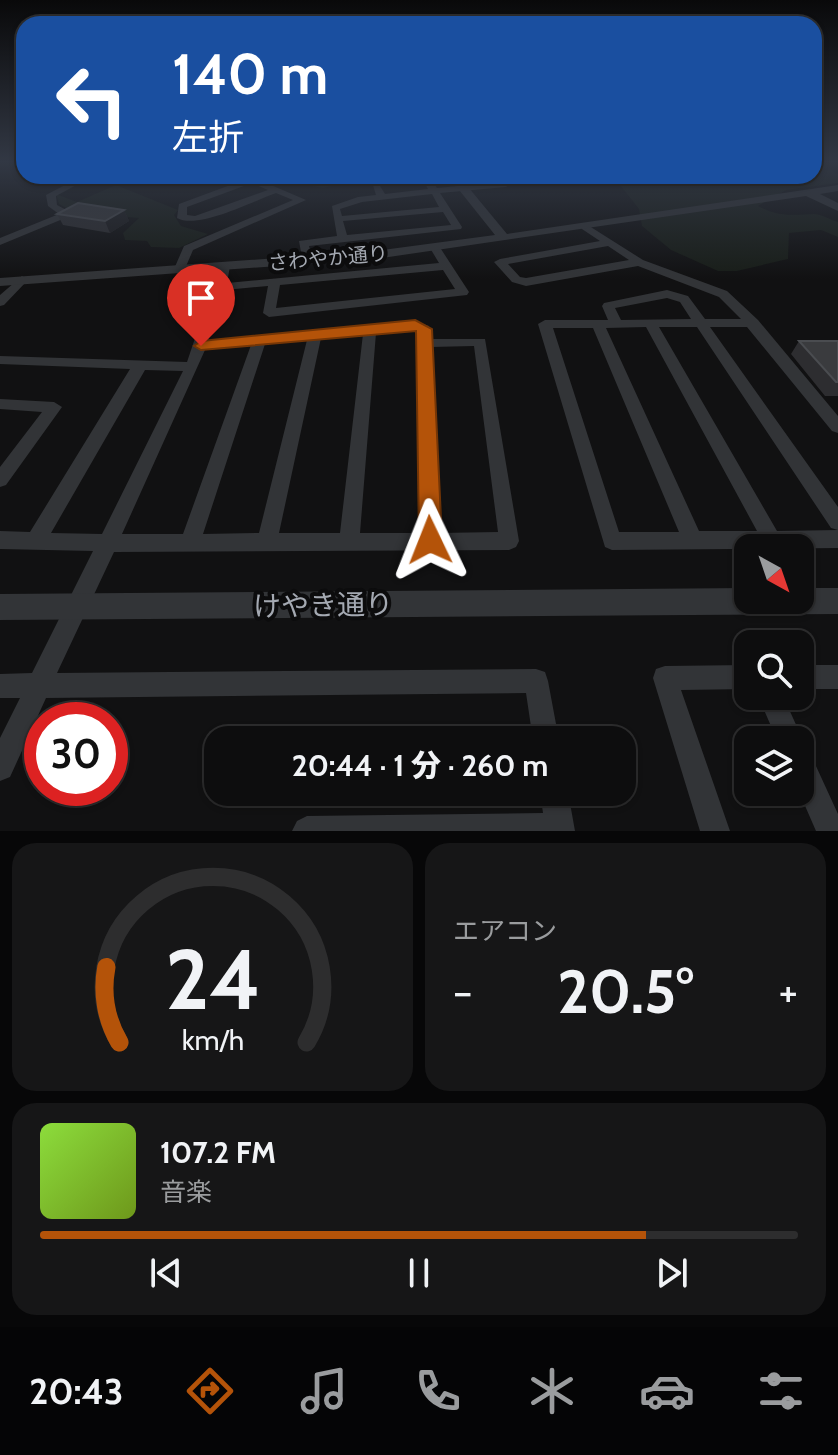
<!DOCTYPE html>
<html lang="ja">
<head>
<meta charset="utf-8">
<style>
  :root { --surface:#0d0d0e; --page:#161617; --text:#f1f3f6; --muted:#9a9c9e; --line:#2d2d2e; --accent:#b45309 }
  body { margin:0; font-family:Cabin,"Noto Sans JP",sans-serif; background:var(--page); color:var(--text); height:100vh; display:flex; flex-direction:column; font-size:30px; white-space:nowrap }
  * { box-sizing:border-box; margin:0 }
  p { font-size:26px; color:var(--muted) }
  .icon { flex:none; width:44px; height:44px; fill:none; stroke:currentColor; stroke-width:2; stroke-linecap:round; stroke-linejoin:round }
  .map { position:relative; height:831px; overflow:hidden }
  .sheet { display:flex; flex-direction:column; gap:12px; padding:12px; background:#070708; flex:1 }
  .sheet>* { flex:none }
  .banner { position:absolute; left:16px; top:16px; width:806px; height:168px; border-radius:24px; box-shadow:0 2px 6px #0004,0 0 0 2px var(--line); background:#1a4fa0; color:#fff; overflow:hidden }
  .needle { width:52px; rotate:140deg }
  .tools { position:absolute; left:734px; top:534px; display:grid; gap:16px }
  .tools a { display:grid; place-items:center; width:80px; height:80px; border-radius:16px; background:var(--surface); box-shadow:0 2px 6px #0004,0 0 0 2px var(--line); font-size:40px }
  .speed { position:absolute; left:24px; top:702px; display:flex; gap:16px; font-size:40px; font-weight:700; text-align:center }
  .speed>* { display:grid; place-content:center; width:104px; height:104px; border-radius:50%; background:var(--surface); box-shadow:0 2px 6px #0004,0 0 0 2px var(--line); line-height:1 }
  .speed .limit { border:12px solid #d22; background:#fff; color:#111 }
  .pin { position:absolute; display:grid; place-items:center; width:68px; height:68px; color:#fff; margin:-82px -34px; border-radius:50% 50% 50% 0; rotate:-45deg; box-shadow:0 0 8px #0007 }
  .pin .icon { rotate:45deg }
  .me { position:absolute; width:88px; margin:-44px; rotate:358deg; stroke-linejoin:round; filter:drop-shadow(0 0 6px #0008) }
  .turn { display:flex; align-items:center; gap:28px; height:168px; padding:0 24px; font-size:36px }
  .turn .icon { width:104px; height:104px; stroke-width:2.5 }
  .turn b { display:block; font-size:56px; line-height:68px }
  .big { font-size:60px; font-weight:800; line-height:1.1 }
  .sheet .widget { flex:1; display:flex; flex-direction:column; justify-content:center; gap:12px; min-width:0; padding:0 28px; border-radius:24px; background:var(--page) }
  .sheet .dial { align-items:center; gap:0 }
  .dial svg { height:208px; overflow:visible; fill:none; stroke:var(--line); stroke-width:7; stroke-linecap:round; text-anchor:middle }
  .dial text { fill:var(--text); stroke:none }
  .song { display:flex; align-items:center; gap:24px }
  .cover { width:96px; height:96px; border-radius:12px; background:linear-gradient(135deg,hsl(90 70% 55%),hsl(80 70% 35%)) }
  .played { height:8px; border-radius:4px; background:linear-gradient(90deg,var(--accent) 80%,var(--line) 80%) }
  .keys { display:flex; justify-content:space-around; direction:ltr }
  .heat { display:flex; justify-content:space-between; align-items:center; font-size:44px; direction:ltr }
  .sheet .tiles { flex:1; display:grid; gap:12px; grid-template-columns:1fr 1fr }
  .widget:last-child { grid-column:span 2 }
  .trip { position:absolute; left:204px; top:726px; width:432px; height:80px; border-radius:24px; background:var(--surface); box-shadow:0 2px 6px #0004,0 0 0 2px var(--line); font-weight:800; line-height:80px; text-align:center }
  .dock { display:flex; height:128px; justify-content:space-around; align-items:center; background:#050506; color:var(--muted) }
  .dock .icon { width:56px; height:56px }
  .dock .on { color:var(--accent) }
  .dock b { font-size:36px; color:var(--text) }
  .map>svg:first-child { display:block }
</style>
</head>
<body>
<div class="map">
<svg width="838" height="831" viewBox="0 0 838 831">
  <rect width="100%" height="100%" fill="#111112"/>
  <path fill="#181d18" d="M 814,163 L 829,163 L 827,168 L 838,174 L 838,183 L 786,190 L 758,206 C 779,217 791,215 814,214 C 822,214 830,220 838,222 L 838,237 L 821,230 L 789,233 L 788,259 L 737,271 L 718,271 L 671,250 L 642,226 L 639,209 L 613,176 L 814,176 Z
    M 284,176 L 377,176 L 323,188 L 275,179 Z
    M 116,185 L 178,210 L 174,215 L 181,226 L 208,234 L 179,248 L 151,247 L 147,241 L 125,240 L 123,233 L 139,218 L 75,213 L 59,204 L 56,194 L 77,202 Z"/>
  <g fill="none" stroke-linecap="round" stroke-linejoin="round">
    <path fill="#323437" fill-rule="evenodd" d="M 82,176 L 93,176 L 56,196 L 57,205 L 70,212 L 70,216 L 0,245 L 0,238 L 59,214 L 48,206 L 46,195 Z
      M 414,176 L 429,176 L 437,188 L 500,182 L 495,176 L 504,176 L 510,184 L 506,187 L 440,193 L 462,227 L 461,229 L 309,246 L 313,261 L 303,263 L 299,241 L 337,236 L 332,206 L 358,197 L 376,195 L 372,182 ZM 423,180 L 428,189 L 385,194 L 380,186 ZM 432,194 L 439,207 L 342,216 L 340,209 L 362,202 ZM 443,212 L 451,225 L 347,235 L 343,221 Z
      M 252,177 L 306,200 L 193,250 L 184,271 L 176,271 L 174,269 L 184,246 L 293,200 L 276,193 C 253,201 198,230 177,218 L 179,204 ZM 252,183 L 268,190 L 195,216 L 187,215 L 187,207 Z
      M 586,224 L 643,260 L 727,291 L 758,320 L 838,416 L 838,433 L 832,431 L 747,327 L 710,327 L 838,507 L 838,548 L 612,550 L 605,547 L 538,324 L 545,320 L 608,320 L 602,306 L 604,303 L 667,290 L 688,296 L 705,319 L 741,319 L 719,297 L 638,266 L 526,286 L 512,282 L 494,262 L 500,259 L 600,241 L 582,229 L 581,227 ZM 608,246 L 629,260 L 526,278 L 520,277 L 508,264 ZM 667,298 L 680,302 L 691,319 L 621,320 L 615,308 ZM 646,327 L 757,531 L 699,531 L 606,328 ZM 659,327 L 697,327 L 831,528 L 838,530 L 777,531 ZM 553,328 L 593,328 L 679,532 L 619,532 Z
      M 435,245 L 439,246 L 469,292 L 467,295 L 269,317 L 263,313 L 268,286 L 225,290 L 208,341 L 415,321 L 429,326 L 431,339 L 485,339 L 519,541 L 516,547 L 509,550 L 114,552 L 57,673 L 536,669 L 545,672 L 548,681 L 559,740 L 533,740 L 526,693 L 46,698 L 10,777 L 0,781 L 0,738 L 20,698 L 0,698 L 0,674 L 32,673 L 93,551 L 0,549 L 0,531 L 30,532 L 130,369 L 0,364 L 0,356 L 187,362 L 220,264 L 230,266 L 227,283 L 439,263 L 430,248 ZM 443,270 L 455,289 L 276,308 L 280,285 ZM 413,329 L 417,331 L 420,533 L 360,533 L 376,333 ZM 363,334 L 340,533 L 279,533 L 321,338 ZM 307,340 L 259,533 L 203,534 L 265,344 ZM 251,345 L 183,534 L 122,534 L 205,350 ZM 474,346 L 498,532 L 440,533 L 431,347 ZM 145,370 L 183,371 L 102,534 L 51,533 Z
      M 22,276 L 28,280 L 26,282 L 4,305 L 0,306 L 0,295 Z
      M 0,399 L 54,402 L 62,407 L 6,485 L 0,487 L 0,467 L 42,412 L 0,409 Z
      M 748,665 L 748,689 L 681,690 L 730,831 L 700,831 L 653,678 L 656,669 L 665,666 Z
      M 800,665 L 838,665 L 838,689 L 800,689 Z
      M 758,696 L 783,696 L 803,740 L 800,748 L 800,740 L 777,740 Z
      M 800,750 L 810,753 L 838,814 L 838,831 L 816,831 L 799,792 Z
      M 540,792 L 568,792 L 575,831 L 292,831 L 297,821 L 307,816 L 543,813 Z"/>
    <path fill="#323437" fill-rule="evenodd" d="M 448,176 L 459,176 L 507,234 L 838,185 L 838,191 L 820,194 L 838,203 L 838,211 L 806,196 L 375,259 L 0,286 L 0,278 L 375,251 L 495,235 Z
      M 748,588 L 748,600 L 800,600 L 800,588 L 838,588 L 838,614 L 0,620 L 0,594 Z"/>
  </g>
  <path fill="#2d2d30" d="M 124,210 L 129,221 L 110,233 L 63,225 L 57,214 Z
    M 799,341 L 838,341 L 838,396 L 825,396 L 791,354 Z"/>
  <path fill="#1c1c1e" d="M 124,210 L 129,221 L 110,233 L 105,221 Z"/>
  <path fill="#3a3b3e" stroke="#4a4c50" stroke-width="2" d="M 78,203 L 124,210 L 105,221 L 57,214 Z
    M 799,341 L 838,341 L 838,382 L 836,382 Z"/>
  <linearGradient id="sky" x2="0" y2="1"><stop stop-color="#09090a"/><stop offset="0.58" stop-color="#323844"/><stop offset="1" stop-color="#323844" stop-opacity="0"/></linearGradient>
  <rect width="838" height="279" fill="url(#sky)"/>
  <path fill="#b45309" stroke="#753606" stroke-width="2" d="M 415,320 L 432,329 L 442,540 L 438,547 L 430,550 L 422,547 L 419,540 L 416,331 L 201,350 L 194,346 L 201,341 Z"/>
  <g text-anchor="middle" stroke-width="8" stroke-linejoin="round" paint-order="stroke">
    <g font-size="20" fill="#a4a9b2" stroke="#0c0c0d">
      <text transform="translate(328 258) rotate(-5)" y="7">さわやか通り</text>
    </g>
    <g font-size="28" fill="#a4a9b2" stroke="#0c0c0d">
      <text transform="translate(323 605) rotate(-1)" y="10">けやき通り</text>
    </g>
  </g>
</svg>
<div class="tools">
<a><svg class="needle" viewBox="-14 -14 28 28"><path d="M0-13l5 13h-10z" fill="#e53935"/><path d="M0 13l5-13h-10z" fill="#9a9c9e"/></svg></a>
<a><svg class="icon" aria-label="search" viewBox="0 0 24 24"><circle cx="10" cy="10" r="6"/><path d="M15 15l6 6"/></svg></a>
<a><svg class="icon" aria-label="layers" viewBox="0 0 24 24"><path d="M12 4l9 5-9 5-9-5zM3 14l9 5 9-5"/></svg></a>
</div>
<div class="speed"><div class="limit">30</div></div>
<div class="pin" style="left:201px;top:346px;background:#d93025"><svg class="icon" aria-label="arrive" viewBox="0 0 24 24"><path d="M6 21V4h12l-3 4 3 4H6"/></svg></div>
<svg class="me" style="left:430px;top:540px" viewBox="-20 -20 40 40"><path d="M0-17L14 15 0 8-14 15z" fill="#b45309" stroke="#fff" stroke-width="4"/></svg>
<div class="trip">20:44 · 1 分 · 260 m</div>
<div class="banner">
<div class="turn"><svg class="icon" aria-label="left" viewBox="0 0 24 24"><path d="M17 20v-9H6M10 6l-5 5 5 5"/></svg><div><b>140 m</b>左折</div></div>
</div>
</div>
<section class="sheet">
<div class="tiles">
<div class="widget dial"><svg viewBox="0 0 100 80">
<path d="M14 69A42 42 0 1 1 86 69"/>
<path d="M14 69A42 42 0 0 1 9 40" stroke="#b45309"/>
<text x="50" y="56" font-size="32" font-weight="700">24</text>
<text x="50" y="72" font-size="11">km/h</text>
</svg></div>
<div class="widget"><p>エアコン</p>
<div class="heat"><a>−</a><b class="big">20.5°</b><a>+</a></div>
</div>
<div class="widget">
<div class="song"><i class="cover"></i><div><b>107.2 FM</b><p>音楽</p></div></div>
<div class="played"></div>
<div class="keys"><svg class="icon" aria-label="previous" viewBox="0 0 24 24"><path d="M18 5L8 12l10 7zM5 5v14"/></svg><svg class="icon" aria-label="pause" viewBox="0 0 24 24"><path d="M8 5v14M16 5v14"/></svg><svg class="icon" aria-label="next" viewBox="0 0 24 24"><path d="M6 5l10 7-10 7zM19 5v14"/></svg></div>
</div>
</div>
</section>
<nav class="dock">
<b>20:43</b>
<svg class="icon on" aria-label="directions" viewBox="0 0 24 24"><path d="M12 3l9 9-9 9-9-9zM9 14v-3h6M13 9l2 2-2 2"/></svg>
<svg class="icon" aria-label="music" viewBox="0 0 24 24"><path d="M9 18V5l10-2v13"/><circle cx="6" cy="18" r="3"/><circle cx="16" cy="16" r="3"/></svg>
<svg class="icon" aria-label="phone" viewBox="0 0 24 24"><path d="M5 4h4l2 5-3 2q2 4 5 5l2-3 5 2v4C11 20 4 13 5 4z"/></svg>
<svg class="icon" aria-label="climate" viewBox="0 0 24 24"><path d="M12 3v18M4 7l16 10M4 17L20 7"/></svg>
<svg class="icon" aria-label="car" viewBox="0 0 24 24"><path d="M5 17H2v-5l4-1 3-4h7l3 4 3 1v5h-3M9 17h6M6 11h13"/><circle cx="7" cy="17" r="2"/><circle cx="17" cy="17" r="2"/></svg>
<svg class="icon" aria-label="filters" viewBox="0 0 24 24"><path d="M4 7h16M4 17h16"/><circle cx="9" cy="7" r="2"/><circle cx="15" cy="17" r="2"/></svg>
</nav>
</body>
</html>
